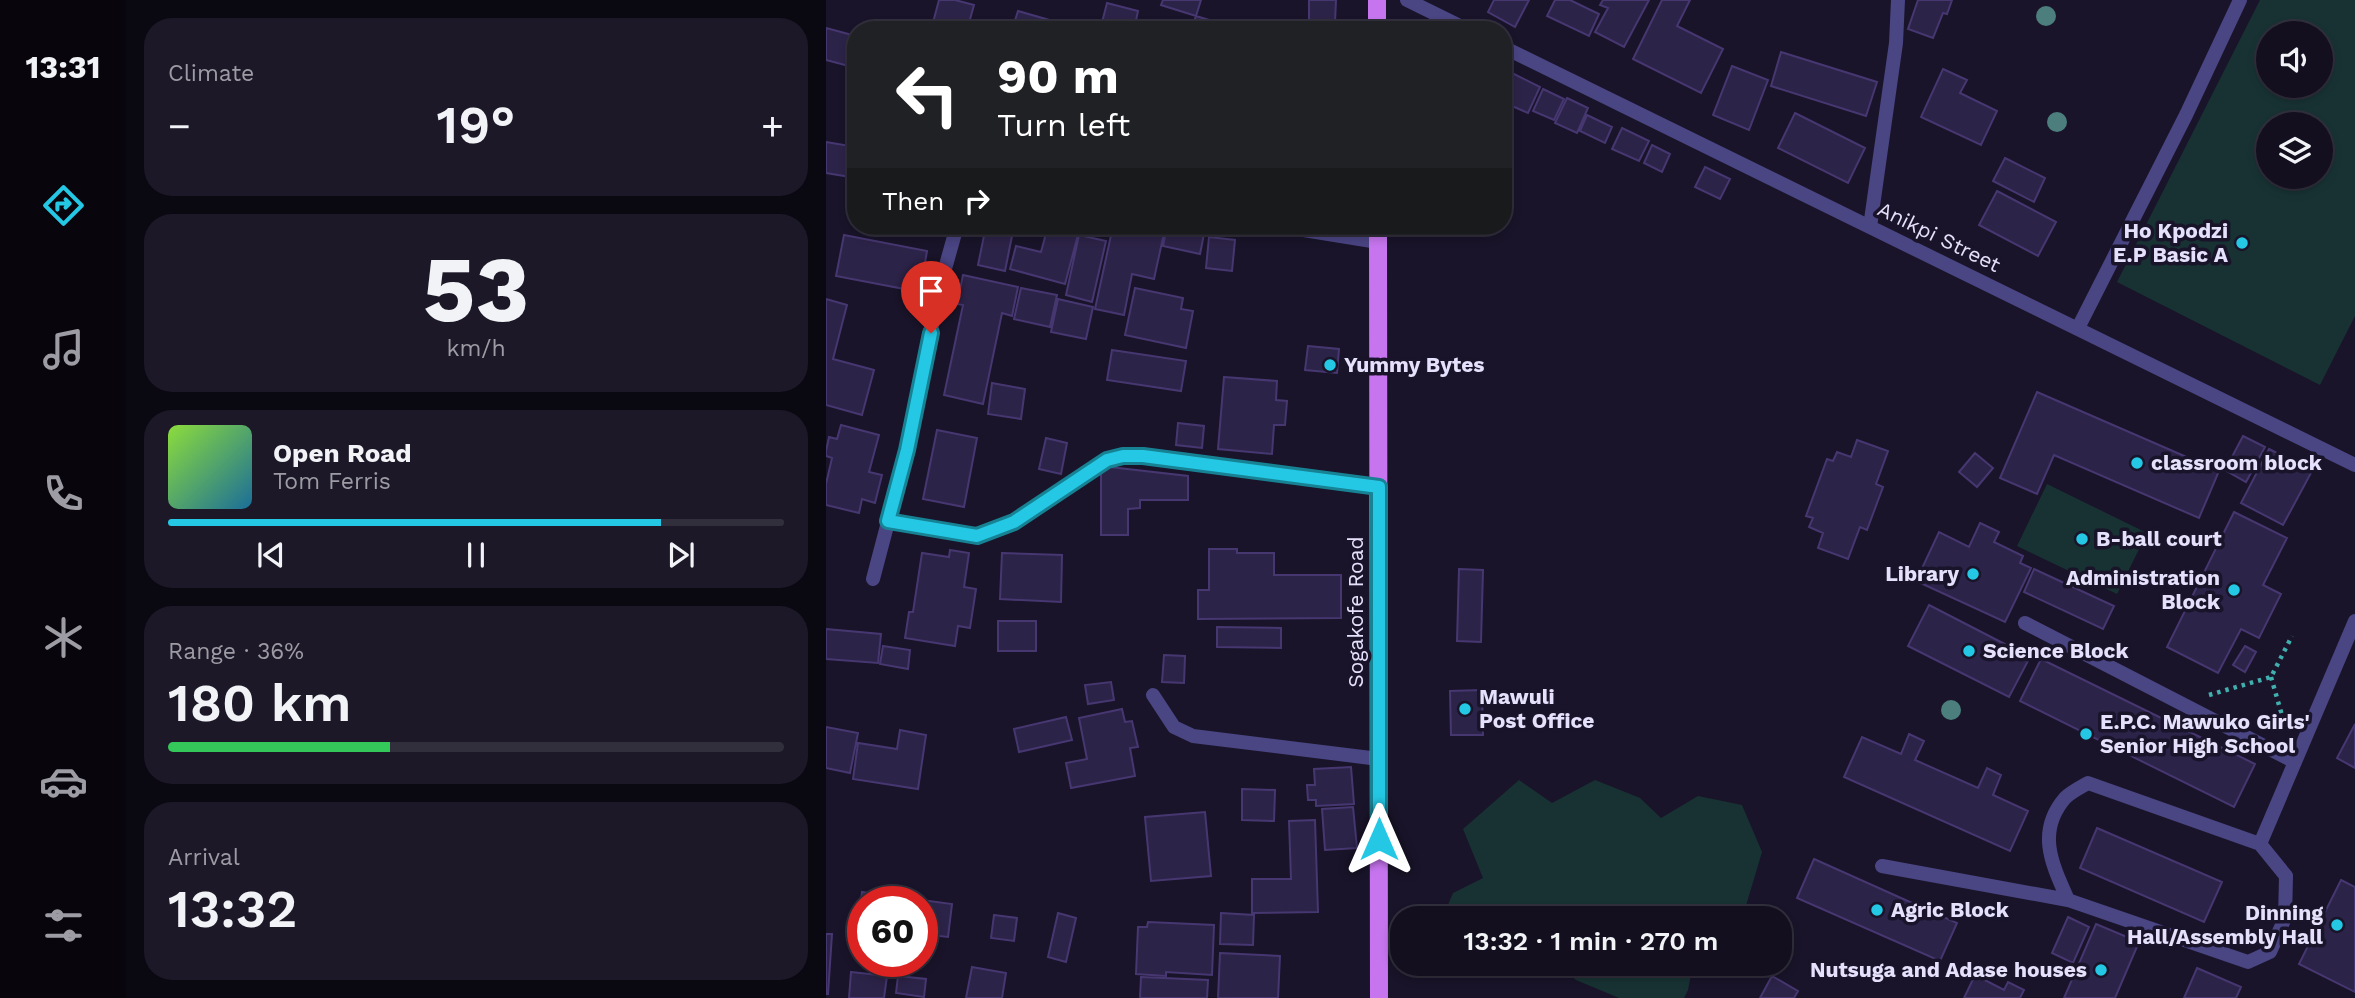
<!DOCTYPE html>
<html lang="en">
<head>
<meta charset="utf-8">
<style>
  :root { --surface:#130f1f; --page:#1c1828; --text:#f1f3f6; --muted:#9d9ca4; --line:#322f3d; --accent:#24c8e4 }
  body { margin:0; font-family:"Work Sans",sans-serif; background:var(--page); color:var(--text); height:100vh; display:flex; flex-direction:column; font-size:26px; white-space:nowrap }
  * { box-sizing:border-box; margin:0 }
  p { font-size:23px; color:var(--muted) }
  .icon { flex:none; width:38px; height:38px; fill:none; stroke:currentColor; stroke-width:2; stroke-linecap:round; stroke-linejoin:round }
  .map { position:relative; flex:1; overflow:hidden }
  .details { display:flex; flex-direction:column; gap:18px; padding:18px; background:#0a0811; width:700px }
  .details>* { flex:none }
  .hud { position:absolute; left:21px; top:21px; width:665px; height:214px; border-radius:28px; box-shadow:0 4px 10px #0003,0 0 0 2px var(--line); background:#202124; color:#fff; overflow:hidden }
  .controls { position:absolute; left:1430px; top:21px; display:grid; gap:14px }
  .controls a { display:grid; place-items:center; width:77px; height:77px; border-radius:50%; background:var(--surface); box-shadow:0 4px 10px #0003,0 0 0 2px var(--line); font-size:35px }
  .speed { position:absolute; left:21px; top:886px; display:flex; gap:14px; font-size:35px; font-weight:700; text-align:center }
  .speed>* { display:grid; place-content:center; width:91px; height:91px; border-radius:50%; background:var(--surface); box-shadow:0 4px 10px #0003,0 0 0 2px var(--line); line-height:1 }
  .speed .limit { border:10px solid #d22; background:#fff; color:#111 }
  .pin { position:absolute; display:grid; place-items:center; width:60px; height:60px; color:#fff; margin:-72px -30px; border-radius:50% 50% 50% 0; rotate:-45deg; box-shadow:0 0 7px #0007 }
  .pin .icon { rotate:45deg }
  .me { position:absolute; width:77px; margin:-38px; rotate:0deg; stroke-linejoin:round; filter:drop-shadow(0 0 5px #0008) }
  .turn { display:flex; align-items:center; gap:24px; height:147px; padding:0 35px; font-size:32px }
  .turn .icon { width:91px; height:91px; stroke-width:2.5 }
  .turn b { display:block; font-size:49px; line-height:60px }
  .then { display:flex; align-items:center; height:66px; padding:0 35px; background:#0003; gap:14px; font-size:26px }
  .big { font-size:52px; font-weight:600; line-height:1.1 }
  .details .widget { flex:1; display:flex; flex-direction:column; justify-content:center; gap:10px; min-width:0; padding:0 24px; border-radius:28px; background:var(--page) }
  .details .dial { align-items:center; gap:0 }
  .dial b { font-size:91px; line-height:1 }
  .song { display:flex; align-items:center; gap:21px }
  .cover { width:84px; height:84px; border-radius:10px; background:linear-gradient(135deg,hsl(90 70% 55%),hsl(200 70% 35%)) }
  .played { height:7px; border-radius:4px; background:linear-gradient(90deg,var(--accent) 80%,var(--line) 80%) }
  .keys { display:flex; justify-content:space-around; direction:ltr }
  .heat { display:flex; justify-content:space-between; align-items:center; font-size:38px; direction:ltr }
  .charge { height:10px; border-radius:5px; background:linear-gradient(90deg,#34c759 36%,var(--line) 0) }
  .trip { position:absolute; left:564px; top:906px; width:402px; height:70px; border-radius:28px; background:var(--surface); box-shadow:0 4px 10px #0003,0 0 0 2px var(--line); font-weight:600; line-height:70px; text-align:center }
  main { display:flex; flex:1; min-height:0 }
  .menu { display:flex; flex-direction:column; width:126px; justify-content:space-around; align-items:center; background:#08060c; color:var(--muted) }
  .menu .icon { width:49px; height:49px }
  .menu .current { color:var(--accent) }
  .menu b { font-size:32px; color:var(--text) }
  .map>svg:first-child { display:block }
</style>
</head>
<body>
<main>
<nav class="menu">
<b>13:31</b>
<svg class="icon current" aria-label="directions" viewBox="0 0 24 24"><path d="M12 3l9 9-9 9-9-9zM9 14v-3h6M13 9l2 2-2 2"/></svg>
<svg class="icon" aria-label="music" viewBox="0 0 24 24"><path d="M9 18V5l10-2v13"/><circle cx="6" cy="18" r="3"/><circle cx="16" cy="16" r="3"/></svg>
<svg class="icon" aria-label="phone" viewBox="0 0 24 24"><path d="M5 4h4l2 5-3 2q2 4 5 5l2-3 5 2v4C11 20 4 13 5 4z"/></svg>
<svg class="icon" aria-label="climate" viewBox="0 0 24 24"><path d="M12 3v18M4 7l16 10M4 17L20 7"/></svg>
<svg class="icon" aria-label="car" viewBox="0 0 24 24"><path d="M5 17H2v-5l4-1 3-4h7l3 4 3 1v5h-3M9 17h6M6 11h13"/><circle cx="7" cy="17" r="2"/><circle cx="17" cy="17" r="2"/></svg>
<svg class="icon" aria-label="filters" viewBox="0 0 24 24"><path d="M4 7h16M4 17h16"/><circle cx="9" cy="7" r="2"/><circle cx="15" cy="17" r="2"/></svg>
</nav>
<section class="details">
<div class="widget"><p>Climate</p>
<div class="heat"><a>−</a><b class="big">19°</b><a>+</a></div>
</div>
<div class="widget dial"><b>53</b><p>km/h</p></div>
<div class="widget">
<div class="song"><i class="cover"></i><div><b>Open Road</b><p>Tom Ferris</p></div></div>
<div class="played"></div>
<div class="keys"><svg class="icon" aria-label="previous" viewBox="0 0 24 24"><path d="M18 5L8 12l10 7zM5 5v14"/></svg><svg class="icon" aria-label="pause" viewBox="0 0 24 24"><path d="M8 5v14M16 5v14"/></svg><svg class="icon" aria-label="next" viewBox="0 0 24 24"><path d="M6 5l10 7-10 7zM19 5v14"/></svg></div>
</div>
<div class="widget"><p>Range · 36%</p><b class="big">180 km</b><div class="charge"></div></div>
<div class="widget"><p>Arrival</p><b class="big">13:32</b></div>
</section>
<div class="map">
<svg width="1529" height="998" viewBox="0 0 1529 998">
  <rect width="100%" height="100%" fill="#191429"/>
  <path fill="#183233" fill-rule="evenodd" d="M 1434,0 L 1529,0 L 1529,316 L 1494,385 L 1291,282 ZM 1442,33 L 1494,33 L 1494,86 L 1442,86 ZM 1494,124 L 1494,177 L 1442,177 L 1442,124 Z
    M 1221,484 L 1321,533 L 1291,594 L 1191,546 Z
    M 693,780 L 726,803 L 769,780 L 814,798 L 835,818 L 872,796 L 916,805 L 936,852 L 916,919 L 616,919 L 627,893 L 657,878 L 637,829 Z
    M 733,964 L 867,964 L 862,990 L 858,998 L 793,998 L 750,980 Z"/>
  <path fill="#2c2348" stroke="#463771" stroke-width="2" d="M 113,0 L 129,0 L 148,5 L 141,30 L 105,30 Z
    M 337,0 L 375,0 L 370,16 L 335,5 Z
    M 483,0 L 510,0 L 509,22 L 483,22 Z
    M 668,0 L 703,0 L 689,27 L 662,12 Z
    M 729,0 L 744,0 L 773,14 L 763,36 L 721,16 Z
    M 777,0 L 823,0 L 798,47 L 769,32 L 782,8 L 774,5 Z
    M 836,0 L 864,0 L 851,26 L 897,49 L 875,93 L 807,59 Z
    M 1092,0 L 1126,0 L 1121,14 L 1117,13 L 1107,38 L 1082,29 Z
    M 281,3 L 312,11 L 308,30 L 274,30 Z
    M 192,11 L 234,23 L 232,30 L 186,30 Z
    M 370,16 L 393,23 L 390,30 L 365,30 Z
    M 0,28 L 30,36 L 30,68 L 0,60 Z
    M 955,52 L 1051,82 L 1040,116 L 945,86 Z
    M 906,66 L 942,80 L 923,130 L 887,115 Z
    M 1117,69 L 1141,80 L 1134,93 L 1171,111 L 1155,145 L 1095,117 Z
    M 684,72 L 714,87 L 702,113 L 677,102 L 677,78 L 681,79 Z
    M 717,89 L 738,99 L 728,120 L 707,111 Z
    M 741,98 L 762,108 L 751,133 L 729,123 Z
    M 969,113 L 1039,148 L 1022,183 L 952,148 Z
    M 761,115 L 786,127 L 779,143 L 754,131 Z
    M 796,128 L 823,141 L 813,161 L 786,149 Z
    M 0,142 L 30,147 L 30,178 L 0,173 Z
    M 826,145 L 844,154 L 836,172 L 818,163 Z
    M 1179,158 L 1219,178 L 1208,202 L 1167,181 Z
    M 879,167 L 904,179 L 894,199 L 869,187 Z
    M 1171,191 L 1230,222 L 1212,256 L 1153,225 Z
    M 160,226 L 188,226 L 179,271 L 152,265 Z
    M 222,226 L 253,231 L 239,284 L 184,269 L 190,246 L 215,252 Z
    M 287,226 L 320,226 L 319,229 L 338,233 L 328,279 L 306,274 L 298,315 L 269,309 Z
    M 341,226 L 378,234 L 374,254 L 337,246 Z
    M 18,235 L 101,251 L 94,292 L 10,276 Z
    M 253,235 L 280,241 L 266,302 L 240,295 Z
    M 383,237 L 409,240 L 406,271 L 380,268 Z
    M 137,275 L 192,287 L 186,316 L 176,313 L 157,404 L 118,395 L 137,305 L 131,304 Z
    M 195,288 L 231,295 L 224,327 L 188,319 Z
    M 309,288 L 357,298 L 355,309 L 367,311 L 360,348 L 299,335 Z
    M 0,299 L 21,305 L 7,359 L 48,370 L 36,415 L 0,405 Z
    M 232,299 L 267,307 L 260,339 L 225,332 Z
    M 482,346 L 513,349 L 511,373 L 479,370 Z
    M 286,350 L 360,361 L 355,391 L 281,380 Z
    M 398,377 L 451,381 L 450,400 L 461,401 L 459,425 L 448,425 L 446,454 L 392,449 Z
    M 166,383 L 199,389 L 195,419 L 162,414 Z
    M 1211,392 L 1393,471 L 1373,518 L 1228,455 L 1211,494 L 1174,478 Z
    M 352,423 L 378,426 L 376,448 L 350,445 Z
    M 15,425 L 53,435 L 43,472 L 56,475 L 49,503 L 36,499 L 33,513 L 0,505 L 0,484 L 6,458 L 0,456 L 0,451 L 3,437 L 11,439 Z
    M 111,430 L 151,438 L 138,507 L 97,499 Z
    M 1417,436 L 1439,447 L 1420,482 L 1399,470 Z
    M 220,438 L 241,443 L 235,474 L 213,469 Z
    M 1031,440 L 1062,451 L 1050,484 L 1057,487 L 1041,530 L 1034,527 L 1022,559 L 992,548 L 997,533 L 983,527 L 987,518 L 980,516 L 1001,459 L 1007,461 L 1011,452 L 1025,457 Z
    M 1443,449 L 1486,471 L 1457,525 L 1415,503 Z
    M 1149,453 L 1167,468 L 1151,487 L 1133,472 Z
    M 275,466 L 362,476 L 362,500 L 314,500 L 314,508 L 302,509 L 302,535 L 275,535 Z
    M 1408,512 L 1461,538 L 1437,585 L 1455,594 L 1433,638 L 1415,629 L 1392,673 L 1341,647 Z
    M 1154,523 L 1173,532 L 1168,542 L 1197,556 L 1194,563 L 1205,568 L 1179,622 L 1090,581 L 1113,532 L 1143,547 Z
    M 383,549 L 411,549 L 411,553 L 448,553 L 448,575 L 515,575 L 515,618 L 372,619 L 372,590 L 383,590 Z
    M 124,550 L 143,553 L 138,587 L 150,589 L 144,628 L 132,626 L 129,646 L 79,638 L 83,612 L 87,612 L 96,553 L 123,557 Z
    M 176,553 L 236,555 L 235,602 L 174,599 Z
    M 633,569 L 657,570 L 655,642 L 631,641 Z
    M 1208,569 L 1288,606 L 1277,629 L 1198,592 Z
    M 1103,605 L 1204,657 L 1183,697 L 1082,646 Z
    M 172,621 L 210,621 L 210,651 L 172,651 Z
    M 391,627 L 455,628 L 455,648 L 391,647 Z
    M 0,629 L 55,634 L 52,663 L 0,659 Z
    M 57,646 L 84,650 L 82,669 L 54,664 Z
    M 1419,646 L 1430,652 L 1419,672 L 1407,665 Z
    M 338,655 L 359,656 L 358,683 L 336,682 Z
    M 1215,659 L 1429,764 L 1408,807 L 1194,701 Z
    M 285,682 L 288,700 L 262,704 L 259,685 Z
    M 656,690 L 657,735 L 625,735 L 624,691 Z
    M 296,709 L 299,722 L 306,721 L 312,747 L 304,748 L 309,776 L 245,788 L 240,763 L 261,759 L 253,718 Z
    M 240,717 L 246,740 L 193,752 L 188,729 Z
    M 1529,724 L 1529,768 L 1511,758 Z
    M 0,727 L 32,733 L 24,773 L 0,768 Z
    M 74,730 L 100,735 L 92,789 L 27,779 L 32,743 L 71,749 Z
    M 1083,734 L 1098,741 L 1089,760 L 1152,788 L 1161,768 L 1175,775 L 1167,795 L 1202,811 L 1184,851 L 1018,777 L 1036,737 L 1075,754 Z
    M 525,767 L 528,804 L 490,806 L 490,800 L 482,800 L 481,785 L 489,785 L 488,769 Z
    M 416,789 L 449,790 L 448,821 L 416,820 Z
    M 527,807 L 531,848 L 499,850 L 496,809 Z
    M 379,812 L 385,876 L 325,881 L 319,817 Z
    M 489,820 L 492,912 L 426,913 L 426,879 L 465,879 L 463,821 Z
    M 1271,828 L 1396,882 L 1378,922 L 1254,868 Z
    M 988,859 L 1131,923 L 1114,961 L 971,898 Z
    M 1515,880 L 1529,887 L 1529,992 L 1473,964 Z
    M 36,892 L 126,904 L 122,937 L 96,934 L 96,901 L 37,901 L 37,926 L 32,926 Z
    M 232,913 L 250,918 L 240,962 L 222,957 Z
    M 395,913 L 428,915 L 427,945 L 394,944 Z
    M 168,915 L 191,918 L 188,941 L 165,938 Z
    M 1242,917 L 1263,927 L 1247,963 L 1226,953 Z
    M 322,922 L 388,925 L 386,975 L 340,972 L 340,976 L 310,974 L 312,927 L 321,927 Z
    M 1270,924 L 1313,942 L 1289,998 L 1238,998 Z
    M 0,934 L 6,934 L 2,994 L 0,994 Z
    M 394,953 L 454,956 L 452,998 L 392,998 Z
    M 146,967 L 180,973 L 176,998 L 140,998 Z
    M 1371,968 L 1415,987 L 1410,998 L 1358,998 Z
    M 25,972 L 61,976 L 58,998 L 23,998 Z
    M 1149,975 L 1178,990 L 1182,982 L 1198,990 L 1194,998 L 1138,998 Z
    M 72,976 L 100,979 L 98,997 L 70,993 Z
    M 946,976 L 972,991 L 968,998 L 934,998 Z
    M 315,977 L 382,980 L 381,998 L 314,998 Z"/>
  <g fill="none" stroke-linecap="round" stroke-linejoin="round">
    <path stroke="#40afae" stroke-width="4.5" stroke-dasharray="3.5 5" stroke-linecap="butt" d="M 1445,677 L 1461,733
      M 1383,695 L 1445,677 L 1466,636"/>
    <path stroke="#4a4583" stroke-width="14" d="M 1199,623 L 1469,762
      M 327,695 L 348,727 L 367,736 L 553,759
      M 1056,866 L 1242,900 C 1226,864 1210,832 1239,798 C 1245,792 1255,787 1262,783 L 1434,844 L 1529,621
      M 1242,900 L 1422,962 L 1444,952 L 1459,918 L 1460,876 L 1434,844"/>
    <path stroke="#4a4583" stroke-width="14" d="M 581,0 L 642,30
      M 677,47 L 1529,465
      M 453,226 L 552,242
      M 1044,227 L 1070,43 L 1072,0
      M 1252,328 L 1360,115 L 1414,0
      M 62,521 L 151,536 L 188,522 L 281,460 L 297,456 L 317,456 L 553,487
      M 47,579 L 81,450 L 113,290 L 131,226"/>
    <path stroke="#c675ee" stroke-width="18" d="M 551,0 L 551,30
      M 552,226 L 553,998"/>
  </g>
  <g fill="#4b7e7d">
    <circle cx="1220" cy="16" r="10"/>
    <circle cx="1231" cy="122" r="10"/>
    <circle cx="1125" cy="710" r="10"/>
  </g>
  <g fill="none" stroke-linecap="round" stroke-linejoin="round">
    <g stroke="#178294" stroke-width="18">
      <path id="route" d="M 105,333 L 81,450 L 62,521 L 151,536 L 188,522 L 281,460 L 297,456 L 317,456 L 553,487 L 553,839"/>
    </g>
    <use href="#route" stroke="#24c8e4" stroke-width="12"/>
  </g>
  <g fill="#24c8e4" stroke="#191429" stroke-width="2.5">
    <circle cx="1416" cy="243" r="7"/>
    <circle cx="504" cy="365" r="7"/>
    <circle cx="1311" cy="463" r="7"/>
    <circle cx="1256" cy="539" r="7"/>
    <circle cx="1147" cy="574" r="7"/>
    <circle cx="1408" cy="590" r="7"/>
    <circle cx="1143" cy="651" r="7"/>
    <circle cx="639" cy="709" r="7"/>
    <circle cx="1260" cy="734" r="7"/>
    <circle cx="1051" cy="910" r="7"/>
    <circle cx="1511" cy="925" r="7"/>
    <circle cx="1275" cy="970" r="7"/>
  </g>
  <g text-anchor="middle" stroke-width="7" stroke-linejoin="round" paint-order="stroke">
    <g font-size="21" font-weight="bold" fill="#e5e0fb" stroke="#191429" text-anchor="start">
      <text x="1402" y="238" text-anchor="end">Ho Kpodzi<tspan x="1402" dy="24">E.P Basic A</tspan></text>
      <text x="518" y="372">Yummy Bytes</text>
      <text x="1325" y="470">classroom block</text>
      <text x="1270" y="546">B-ball court</text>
      <text x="1133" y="581" text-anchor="end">Library</text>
      <text x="1394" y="585" text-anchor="end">Administration<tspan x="1394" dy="24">Block</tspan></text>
      <text x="1157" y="658">Science Block</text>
      <text x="653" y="704">Mawuli<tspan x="653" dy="24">Post Office</tspan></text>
      <text x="1274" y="729">E.P.C. Mawuko Girls'<tspan x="1274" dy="24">Senior High School</tspan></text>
      <text x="1065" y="917">Agric Block</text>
      <text x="1497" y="920" text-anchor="end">Dinning<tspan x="1497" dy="24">Hall/Assembly Hall</tspan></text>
      <text x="1261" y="977" text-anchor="end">Nutsuga and Adase houses</text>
    </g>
    <g font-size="21" fill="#e5e0fb" stroke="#191429">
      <text transform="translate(1113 237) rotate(26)" y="7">Anikpi Street</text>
      <text transform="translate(530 612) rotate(-90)" y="7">Sogakofe Road</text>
    </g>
  </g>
</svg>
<div class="controls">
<a><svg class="icon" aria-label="sound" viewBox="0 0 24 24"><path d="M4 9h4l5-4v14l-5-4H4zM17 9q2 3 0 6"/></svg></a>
<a><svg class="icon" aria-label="layers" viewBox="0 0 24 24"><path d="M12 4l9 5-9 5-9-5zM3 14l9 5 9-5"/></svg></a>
</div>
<div class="speed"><div class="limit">60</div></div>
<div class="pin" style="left:105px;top:333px;background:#d93025"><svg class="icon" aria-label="arrive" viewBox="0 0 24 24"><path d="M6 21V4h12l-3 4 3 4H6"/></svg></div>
<svg class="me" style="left:553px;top:839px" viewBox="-20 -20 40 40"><path d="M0-17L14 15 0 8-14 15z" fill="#24c8e4" stroke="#fff" stroke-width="4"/></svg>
<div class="trip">13:32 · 1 min · 270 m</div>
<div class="hud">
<div class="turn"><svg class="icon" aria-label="left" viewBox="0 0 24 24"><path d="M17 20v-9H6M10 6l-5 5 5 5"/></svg><div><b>90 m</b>Turn left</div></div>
<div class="then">Then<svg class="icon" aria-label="right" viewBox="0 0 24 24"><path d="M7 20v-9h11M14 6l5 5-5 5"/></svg></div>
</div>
</div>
</main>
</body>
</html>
